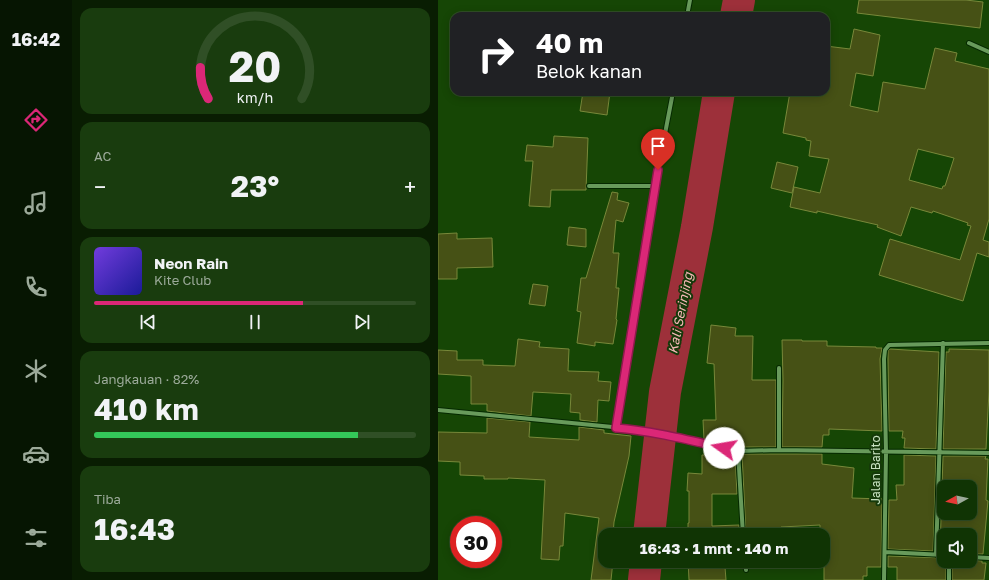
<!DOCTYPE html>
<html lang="id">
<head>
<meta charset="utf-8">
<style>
  :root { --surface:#103404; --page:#193c0e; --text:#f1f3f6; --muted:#9caa9a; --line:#304f26; --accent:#db2777 }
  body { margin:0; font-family:"Golos Text",sans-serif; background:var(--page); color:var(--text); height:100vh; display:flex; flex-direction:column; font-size:15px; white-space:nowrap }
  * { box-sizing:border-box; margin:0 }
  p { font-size:13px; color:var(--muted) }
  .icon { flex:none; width:22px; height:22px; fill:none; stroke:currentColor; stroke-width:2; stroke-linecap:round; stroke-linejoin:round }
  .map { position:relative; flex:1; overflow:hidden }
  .sheet { display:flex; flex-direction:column; gap:8px; padding:8px; background:#091d02; width:366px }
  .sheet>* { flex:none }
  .guide { position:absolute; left:12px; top:12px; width:380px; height:84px; border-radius:12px; box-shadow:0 2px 10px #0003,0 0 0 1px var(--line); background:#202124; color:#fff; overflow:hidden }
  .needle { width:26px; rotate:262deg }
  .controls { position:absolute; left:499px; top:480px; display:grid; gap:8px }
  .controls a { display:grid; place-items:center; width:40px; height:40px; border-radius:8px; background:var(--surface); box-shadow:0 2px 10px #0003,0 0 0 1px var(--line); font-size:20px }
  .speed { position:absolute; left:12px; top:516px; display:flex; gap:8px; font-size:20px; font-weight:700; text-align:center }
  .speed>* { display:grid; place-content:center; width:52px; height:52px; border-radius:50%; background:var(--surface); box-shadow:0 2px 10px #0003,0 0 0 1px var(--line); line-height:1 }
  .speed .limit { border:6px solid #d22; background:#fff; color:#111 }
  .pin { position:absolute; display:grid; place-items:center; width:34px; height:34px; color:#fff; margin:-41px -17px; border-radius:50% 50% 50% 0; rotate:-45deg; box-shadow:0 0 4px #0007 }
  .pin .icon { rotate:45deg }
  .me { position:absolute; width:44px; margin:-22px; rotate:283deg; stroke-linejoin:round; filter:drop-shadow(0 0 3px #0008) }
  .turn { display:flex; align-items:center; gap:14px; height:84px; padding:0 20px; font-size:18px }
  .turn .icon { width:52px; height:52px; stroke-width:2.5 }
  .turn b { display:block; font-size:28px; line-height:34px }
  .big { font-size:30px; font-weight:700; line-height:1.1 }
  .sheet .card { flex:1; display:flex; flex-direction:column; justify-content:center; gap:6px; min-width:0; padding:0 14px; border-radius:12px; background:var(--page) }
  .sheet .dial { align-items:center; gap:0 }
  .dial svg { height:104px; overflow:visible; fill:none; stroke:var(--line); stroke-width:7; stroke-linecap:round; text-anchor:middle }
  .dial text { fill:var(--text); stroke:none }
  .song { display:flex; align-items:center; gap:12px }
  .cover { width:48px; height:48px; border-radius:6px; background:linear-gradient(135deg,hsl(260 70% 55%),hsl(240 70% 35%)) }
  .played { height:4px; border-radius:2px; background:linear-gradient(90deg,var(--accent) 65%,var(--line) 65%) }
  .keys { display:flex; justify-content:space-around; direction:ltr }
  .heat { display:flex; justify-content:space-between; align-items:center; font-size:22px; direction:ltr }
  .charge { height:6px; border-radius:3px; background:linear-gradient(90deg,#34c759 82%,var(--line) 0) }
  .trip { position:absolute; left:160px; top:528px; width:232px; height:40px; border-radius:12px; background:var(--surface); box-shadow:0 2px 10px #0003,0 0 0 1px var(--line); font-weight:700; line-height:40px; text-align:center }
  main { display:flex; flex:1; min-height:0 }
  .tab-bar { display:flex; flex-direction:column; width:72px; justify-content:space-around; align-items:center; background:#061502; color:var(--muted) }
  .tab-bar .icon { width:28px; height:28px }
  .tab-bar .on { color:var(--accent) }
  .tab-bar b { font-size:18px; color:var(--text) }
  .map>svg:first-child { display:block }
</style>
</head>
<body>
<main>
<nav class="tab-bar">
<b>16:42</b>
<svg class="icon on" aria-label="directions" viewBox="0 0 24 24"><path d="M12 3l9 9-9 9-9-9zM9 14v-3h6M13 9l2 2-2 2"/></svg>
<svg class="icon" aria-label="music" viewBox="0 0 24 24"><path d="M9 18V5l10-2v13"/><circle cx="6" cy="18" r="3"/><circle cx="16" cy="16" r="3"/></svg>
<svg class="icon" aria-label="phone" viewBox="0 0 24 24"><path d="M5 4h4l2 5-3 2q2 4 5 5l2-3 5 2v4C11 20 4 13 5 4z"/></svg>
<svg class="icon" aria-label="climate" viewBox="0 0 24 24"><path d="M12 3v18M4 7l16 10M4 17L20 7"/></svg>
<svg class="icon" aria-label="car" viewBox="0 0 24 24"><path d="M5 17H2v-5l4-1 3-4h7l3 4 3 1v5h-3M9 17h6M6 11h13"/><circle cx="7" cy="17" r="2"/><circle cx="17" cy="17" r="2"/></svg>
<svg class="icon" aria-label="filters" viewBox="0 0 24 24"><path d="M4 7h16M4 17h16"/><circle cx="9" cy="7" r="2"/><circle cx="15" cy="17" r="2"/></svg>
</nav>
<section class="sheet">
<div class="card dial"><svg viewBox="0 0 100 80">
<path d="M14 69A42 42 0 1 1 86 69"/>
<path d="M14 69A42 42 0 0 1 8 45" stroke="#db2777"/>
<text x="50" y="56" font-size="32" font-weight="700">20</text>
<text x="50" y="72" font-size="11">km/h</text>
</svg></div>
<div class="card"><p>AC</p>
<div class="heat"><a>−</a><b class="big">23°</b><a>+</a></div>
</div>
<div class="card">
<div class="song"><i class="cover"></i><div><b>Neon Rain</b><p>Kite Club</p></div></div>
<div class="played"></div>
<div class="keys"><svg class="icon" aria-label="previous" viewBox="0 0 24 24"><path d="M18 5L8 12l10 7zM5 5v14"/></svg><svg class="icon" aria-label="pause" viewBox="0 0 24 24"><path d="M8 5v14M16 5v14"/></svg><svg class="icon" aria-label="next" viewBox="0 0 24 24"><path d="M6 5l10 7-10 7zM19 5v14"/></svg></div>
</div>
<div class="card"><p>Jangkauan · 82%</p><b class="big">410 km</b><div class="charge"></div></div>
<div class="card"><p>Tiba</p><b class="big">16:43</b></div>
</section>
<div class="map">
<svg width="551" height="580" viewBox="0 0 551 580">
  <rect width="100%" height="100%" fill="#164605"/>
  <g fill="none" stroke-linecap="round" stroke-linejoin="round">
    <path stroke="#9d303a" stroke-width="32" d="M 298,16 L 301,0
      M 211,535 L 227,392 L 259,227 L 281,92
      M 206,580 L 208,561"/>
  </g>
  <path fill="#465115" stroke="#78883a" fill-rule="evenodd" d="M 421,0 L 528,0 L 545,2 L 542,28 L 419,13 Z
    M 416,29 L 442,35 L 435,76 L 418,73 L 412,106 L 440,112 L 445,82 L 487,89 L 497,48 L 519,53 L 517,61 L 551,69 L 551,219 L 545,240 L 551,242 L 551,257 L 539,253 L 525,301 L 441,275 L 452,239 L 522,260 L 533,226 L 529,225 L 530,223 L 495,211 L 494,213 L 473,207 L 463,236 L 439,227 L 440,225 L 379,211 L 379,213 L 352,207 L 356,187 L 382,193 L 391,159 L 371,156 L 373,141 L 368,140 L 368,138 L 345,133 L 352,92 L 388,92 L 388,46 L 412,49 ZM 480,149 L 516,158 L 507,186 L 505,186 L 504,189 L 471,180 Z
    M 145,92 L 172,92 L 169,115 L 142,111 Z
    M 116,136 L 150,138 L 148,190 L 113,190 L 112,207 L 91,206 L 95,161 L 87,161 L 89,145 L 115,147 Z
    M 339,162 L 360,167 L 354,193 L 333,188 Z
    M 174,192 L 180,193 L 179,200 L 191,203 L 185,222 L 178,220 L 175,253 L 181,253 L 178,288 L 181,288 L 178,319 L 179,320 L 175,344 L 157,342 L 157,346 L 139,343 L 143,312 L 139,311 L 143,278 L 148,278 Z
    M 131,227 L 148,229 L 148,247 L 129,245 Z
    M 19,233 L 19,239 L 54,238 L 55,267 L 19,268 L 19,279 L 0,279 L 0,234 Z
    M 95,284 L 110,286 L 107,306 L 91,304 Z
    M 273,325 L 298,328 L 297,336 L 315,336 L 314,380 L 338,380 L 338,447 L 300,447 L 266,440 L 265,420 L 278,420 L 276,364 L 269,363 Z
    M 80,339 L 102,342 L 101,347 L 131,349 L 130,371 L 161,372 L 160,381 L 173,382 L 171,401 L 160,400 L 159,422 L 142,420 L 142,413 L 132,412 L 133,394 L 95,392 L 93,416 L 49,411 L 49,404 L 33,404 L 33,376 L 0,374 L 0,350 L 19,351 L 19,360 L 45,360 L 45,365 L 77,366 Z
    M 344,340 L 364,340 L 364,341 L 389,341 L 389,346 L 438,347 L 438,348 L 444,348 L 442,359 L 444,431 L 391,429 L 391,435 L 385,435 L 384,447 L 344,447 L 345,380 Z
    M 452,349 L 501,352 L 498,449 L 466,448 L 467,438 L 464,438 L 465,431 L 451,431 L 450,359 L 450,351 Z
    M 511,349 L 551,350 L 551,391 L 548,449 L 505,449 L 508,352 L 511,352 Z
    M 49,418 L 92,422 L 91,437 L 141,440 L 141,427 L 166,430 L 166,433 L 193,436 L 191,456 L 176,522 L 175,535 L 167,535 L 167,561 L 175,561 L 173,580 L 153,580 L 161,518 L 127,513 L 125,546 L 122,546 L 121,560 L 103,559 L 107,480 L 70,478 L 70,479 L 46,479 L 46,476 L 22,475 L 22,462 L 0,461 L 0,432 L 49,433 Z
    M 266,447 L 297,454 L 299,494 L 274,494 L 274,526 L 301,525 L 301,535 L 250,535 L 250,523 L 251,523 L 251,491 L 249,491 L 250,473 L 264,474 L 264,455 L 266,455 Z
    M 304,454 L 384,454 L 384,464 L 416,468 L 414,498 L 444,499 L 443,567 L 429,567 L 429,576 L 425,576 L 425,580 L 386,580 L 386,567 L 381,566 L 381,561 L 385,561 L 385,535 L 382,535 L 382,525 L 343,527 L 344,535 L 308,535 Z
    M 466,455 L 498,456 L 495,551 L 450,549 L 451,500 L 459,500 L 458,485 L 466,485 Z
    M 505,456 L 548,456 L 547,459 L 550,459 L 548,500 L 550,501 L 545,554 L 532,554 L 532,535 L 506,535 L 506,552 L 502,551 ZM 506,487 L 532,487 L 532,513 L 506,513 Z
    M 450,556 L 506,558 L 506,561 L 508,561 L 508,580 L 459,580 L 459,567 L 450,567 Z
    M 532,560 L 544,561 L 544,563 L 548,563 L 546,580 L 514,580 L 514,561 Z
    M 250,561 L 304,561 L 304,566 L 287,567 L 288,580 L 251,580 Z
    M 311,561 L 345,561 L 346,564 L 311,566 Z"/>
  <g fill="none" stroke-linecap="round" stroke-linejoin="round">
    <g stroke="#052900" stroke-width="6">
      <path id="street" d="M 249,16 L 252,0
        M 531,43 L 551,52
        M 151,186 L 217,186
        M 341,368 L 341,450
        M 0,410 L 195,429 L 242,438 L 300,451 L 341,450 L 551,453
        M 178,428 L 217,186 L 235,92
        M 300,451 L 305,535
        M 447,552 L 506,555
        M 498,555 L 505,343
        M 532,557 L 551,558
        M 307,561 L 308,570
        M 446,580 L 448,452 L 446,359 L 447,350 L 451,345 L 551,343
        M 511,580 L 511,561"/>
    </g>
    <use href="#street" stroke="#689a5b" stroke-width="4"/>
  </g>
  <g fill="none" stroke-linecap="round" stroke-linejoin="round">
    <g stroke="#8e194d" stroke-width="10">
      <path id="route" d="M 220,170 L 178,428 C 215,431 250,440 286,448"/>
    </g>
    <use href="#route" stroke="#db2777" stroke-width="7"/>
  </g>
  <g text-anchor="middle" stroke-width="4" stroke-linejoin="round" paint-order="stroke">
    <g font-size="12" fill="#c6e0bf" stroke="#15390a">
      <text transform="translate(438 470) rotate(-90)" y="4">Jalan Barito</text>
    </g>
    <g font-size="13" font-style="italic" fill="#f5b9b8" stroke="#15390a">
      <text transform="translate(242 313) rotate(-79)" y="5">Kali Serinjing</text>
    </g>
  </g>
</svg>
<div class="controls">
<a><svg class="needle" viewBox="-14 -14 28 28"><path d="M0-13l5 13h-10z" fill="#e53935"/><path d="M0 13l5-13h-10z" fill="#9caa9a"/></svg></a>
<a><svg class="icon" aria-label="sound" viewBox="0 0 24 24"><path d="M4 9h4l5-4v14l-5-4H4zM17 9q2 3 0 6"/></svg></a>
</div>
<div class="speed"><div class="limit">30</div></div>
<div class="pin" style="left:220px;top:170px;background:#d93025"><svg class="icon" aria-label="arrive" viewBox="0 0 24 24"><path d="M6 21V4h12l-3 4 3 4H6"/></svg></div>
<svg class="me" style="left:286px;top:448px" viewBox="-20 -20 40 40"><circle r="19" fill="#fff"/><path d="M0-13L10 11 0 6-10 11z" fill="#db2777"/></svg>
<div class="trip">16:43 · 1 mnt · 140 m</div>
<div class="guide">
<div class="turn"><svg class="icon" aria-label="right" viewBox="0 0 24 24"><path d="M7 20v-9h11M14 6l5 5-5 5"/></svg><div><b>40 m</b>Belok kanan</div></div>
</div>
</div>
</main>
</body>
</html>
